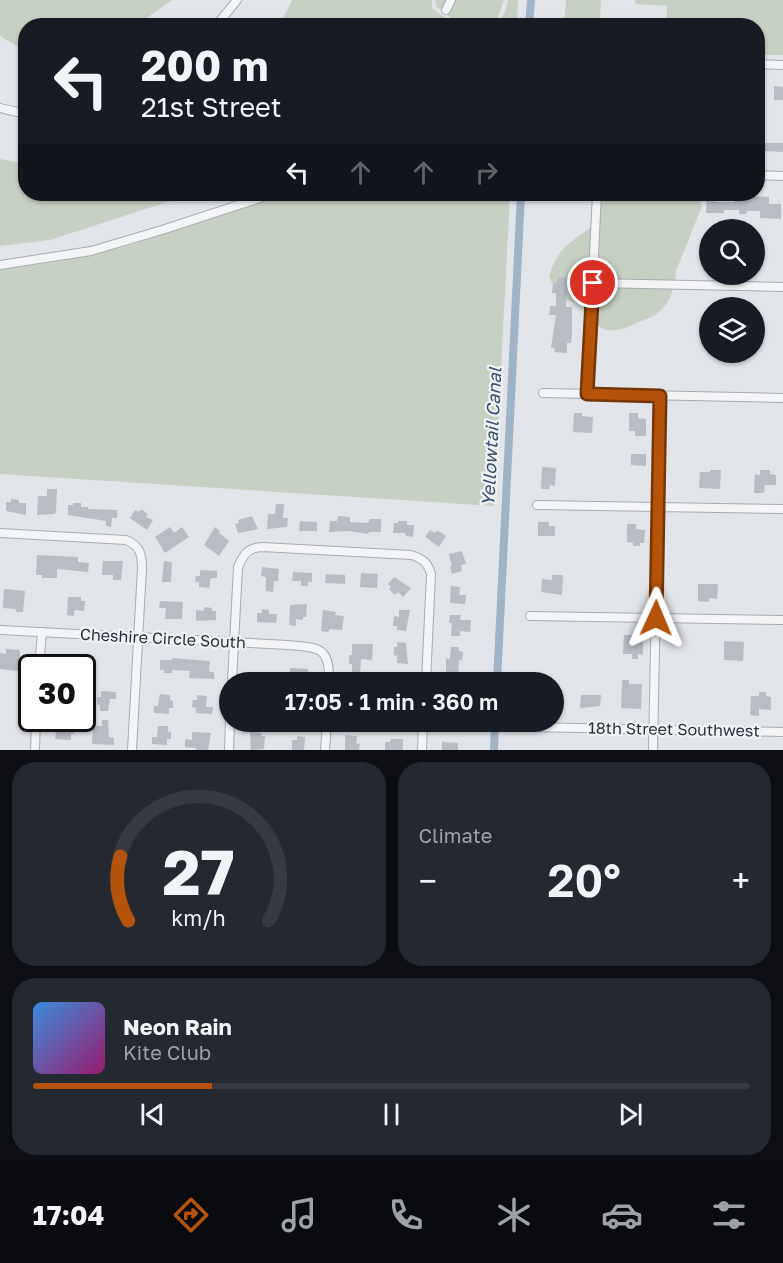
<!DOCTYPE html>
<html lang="en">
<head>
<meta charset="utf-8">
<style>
  :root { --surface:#171b24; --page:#242831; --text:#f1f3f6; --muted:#9ea1a6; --line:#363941; --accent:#b45309 }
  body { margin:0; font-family:"Golos Text",sans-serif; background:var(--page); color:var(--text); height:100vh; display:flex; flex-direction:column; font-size:22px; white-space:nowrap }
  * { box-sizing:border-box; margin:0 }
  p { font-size:20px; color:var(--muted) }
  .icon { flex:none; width:33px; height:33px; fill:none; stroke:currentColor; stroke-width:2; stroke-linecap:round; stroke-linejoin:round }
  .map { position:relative; height:750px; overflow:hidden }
  .panel { display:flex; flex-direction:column; gap:12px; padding:12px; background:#0d0f14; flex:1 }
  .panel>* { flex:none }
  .hud { position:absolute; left:18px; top:18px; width:747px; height:183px; border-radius:24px; box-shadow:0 2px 4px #0004; background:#171b24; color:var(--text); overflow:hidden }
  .buttons { position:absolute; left:699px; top:219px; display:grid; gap:12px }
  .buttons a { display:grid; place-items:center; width:66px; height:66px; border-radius:50%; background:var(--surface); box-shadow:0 2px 4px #0004; font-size:30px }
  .speed { position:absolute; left:18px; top:654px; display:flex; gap:12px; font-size:30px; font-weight:700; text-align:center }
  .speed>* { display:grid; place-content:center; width:78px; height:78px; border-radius:50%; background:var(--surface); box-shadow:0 2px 4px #0004; line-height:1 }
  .speed .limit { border:3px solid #111; border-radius:9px; background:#fff; color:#111 }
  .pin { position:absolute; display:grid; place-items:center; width:51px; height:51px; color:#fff; margin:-26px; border:3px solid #fff; border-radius:50%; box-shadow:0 2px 6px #0007 }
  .me { position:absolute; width:66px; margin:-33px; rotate:1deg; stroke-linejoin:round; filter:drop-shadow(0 0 4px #0008) }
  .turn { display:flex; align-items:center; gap:21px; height:126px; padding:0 24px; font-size:27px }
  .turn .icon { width:78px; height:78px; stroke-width:2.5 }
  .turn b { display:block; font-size:42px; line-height:51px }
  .lanes { display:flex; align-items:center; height:57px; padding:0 24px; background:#0003; justify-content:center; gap:30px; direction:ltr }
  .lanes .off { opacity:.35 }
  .big { font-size:45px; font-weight:600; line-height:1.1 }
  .panel .card { flex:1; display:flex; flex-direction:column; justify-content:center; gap:9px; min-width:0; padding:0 21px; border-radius:24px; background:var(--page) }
  .panel .dial { align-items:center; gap:0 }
  .dial svg { height:156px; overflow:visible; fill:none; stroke:var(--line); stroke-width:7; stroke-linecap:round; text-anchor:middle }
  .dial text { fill:var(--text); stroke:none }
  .song { display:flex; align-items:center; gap:18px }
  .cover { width:72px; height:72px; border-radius:9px; background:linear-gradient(135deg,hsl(210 70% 55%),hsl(320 70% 35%)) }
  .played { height:6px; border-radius:3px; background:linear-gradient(90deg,var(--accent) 25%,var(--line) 25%) }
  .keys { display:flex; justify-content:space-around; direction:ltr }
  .heat { display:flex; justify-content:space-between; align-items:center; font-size:33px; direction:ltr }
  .panel .tiles { flex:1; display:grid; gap:12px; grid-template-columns:1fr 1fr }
  .card:last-child { grid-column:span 2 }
  .trip { position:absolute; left:219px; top:672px; width:345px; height:60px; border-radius:30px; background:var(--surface); box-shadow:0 2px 4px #0004; font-weight:600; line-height:60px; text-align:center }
  .tab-bar { display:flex; height:96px; justify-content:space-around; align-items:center; background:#090b0e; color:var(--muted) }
  .tab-bar .icon { width:42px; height:42px }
  .tab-bar .active { color:var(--accent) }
  .tab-bar b { font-size:27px; color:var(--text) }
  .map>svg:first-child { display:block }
</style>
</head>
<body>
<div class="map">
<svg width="783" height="750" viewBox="0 0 783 750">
  <rect width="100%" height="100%" fill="#e1e4e8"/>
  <path fill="#c7d1c3" d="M 0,0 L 172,0 L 137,25 L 26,26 L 25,51 L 0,36 Z
    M 292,0 L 432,0 L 432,8 L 455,25 L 280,25 Z
    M 435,0 L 504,0 L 495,26 C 464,25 460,27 436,6 Z
    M 508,0 L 518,0 L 517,25 L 499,25 L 507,6 Z
    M 566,0 L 601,0 L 600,25 L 564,25 Z
    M 635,0 L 783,0 L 783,55 L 758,55 L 758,26 L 668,25 L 666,23 L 667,6 L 635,4 Z
    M 0,159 L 25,164 L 26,194 L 192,194 L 50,240 L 0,246 Z
    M 289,194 L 510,194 L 494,506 L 0,474 L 0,269 C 43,265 85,257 127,246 C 182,230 234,208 289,194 Z
    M 602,194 L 698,194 L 702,206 L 676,271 C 675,287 670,306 655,315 C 650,318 644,320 638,322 C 630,327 617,332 607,330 C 593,327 591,313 581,305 C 575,301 566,301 560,297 L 549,277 C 557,248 569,244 591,227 C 593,216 593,200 602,194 Z"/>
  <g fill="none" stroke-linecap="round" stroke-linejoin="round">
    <path stroke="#a0b3c4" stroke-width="8" d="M 529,26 L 531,0
      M 497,682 L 521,194
      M 494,750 L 495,722"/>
  </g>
  <path fill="#b8bdc4" d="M 774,86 L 783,87 L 783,100 L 774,100 Z
    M 758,143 L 783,143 L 783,152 L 764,151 L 764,153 L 758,153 Z
    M 707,194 L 715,194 L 715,202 L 734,202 L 734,196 L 769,197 L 769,204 L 781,204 L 781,219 L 760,218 L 760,211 L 747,211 L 746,214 L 739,214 L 739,210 L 724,210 L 724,213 L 706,213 Z
    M 558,277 L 575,278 L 575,288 L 567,288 L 566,307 L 572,307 L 572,334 L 571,343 L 567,343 L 567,353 L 554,352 L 555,348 L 551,348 L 556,315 L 549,315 L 550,306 L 556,306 L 556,293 L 552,293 L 553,283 L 557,283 Z
    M 574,413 L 582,413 L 582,416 L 593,417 L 592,433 L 573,432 Z
    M 629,413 L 638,413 L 638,418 L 646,419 L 646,436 L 635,436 L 635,431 L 629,431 Z
    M 631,454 L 646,454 L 646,466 L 631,465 Z
    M 542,467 L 556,468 L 555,486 L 550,485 L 549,489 L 541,489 Z
    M 710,470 L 721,470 L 720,489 L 699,488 L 700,472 L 710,472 Z
    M 760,470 L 770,470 L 770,474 L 776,475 L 776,485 L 765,485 L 764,493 L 754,493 L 755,474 L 760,475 Z
    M 47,489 L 57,489 L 56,512 L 54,514 L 37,515 L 38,496 L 47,496 Z
    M 11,499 L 19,500 L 19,503 L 26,503 L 26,515 L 6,511 L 6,502 L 11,502 Z
    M 73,503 L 81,503 L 81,507 L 88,507 L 88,509 L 117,510 L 117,518 L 112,518 L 111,527 L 106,526 L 106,521 L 68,515 L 68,505 L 73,505 Z
    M 276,504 L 284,504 L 283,518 L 288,518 L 287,527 L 267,529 L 268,514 L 275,514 Z
    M 141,509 L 148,514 L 146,517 L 153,520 L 147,530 L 130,518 L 135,510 L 139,512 Z
    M 252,516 L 258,529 L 238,533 L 235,524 L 239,523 L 238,520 Z
    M 338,516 L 350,517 L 350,522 L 368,523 L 370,519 L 381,519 L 381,532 L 369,532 L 368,534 L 348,531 L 329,532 L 330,521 L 337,521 Z
    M 300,521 L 317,522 L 317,531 L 299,531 Z
    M 398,521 L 407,521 L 407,525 L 414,525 L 413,537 L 406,536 L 405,533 L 393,533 L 394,523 L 398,523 Z
    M 538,522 L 549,522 L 549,526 L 555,526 L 555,536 L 538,536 Z
    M 627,524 L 636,524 L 636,529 L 645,530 L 644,543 L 640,543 L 640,546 L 633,546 L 633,543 L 627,542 Z
    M 170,527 L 174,533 L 182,527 L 189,537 L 165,553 L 155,537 Z
    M 215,527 L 220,531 L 219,533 L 229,541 L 219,556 L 204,545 Z
    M 430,530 L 435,533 L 437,530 L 446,536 L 439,547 L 425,537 Z
    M 462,551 L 466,564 L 461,565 L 462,571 L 452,574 L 450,566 L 452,566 L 449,554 Z
    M 37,555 L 78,557 L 78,562 L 89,563 L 88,572 L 57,569 L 57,578 L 42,578 L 42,575 L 36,575 Z
    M 103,561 L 123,561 L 121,580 L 113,580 L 113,575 L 102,575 Z
    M 164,561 L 172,562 L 171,582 L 162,582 Z
    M 262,567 L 279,569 L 278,581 L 274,581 L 273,592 L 266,591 L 266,577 L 261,576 Z
    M 200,570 L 217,571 L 217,578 L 211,578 L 209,588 L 199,587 L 199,582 L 195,582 L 196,576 L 200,576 Z
    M 293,572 L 312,573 L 312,582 L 308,582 L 308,586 L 301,586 L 301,581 L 292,581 Z
    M 361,573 L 378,574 L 377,588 L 360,587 Z
    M 326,574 L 345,575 L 345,584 L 325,583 Z
    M 552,575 L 563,575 L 562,595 L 541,592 L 542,579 L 552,580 Z
    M 394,577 L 411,588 L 403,597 L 398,592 L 395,595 L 389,589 L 391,587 L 388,584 Z
    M 698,584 L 718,584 L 717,599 L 709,598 L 709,602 L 698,601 Z
    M 451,586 L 460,587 L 459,595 L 466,595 L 465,604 L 450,603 Z
    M 4,589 L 25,591 L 23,612 L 16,612 L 16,609 L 3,608 Z
    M 68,597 L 81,597 L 81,601 L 85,601 L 84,611 L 76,610 L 74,611 L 74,616 L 67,615 Z
    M 160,601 L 183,602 L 182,619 L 165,619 L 166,608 L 159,608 Z
    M 307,604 L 306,617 L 303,617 L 303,620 L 296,619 L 296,626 L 289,625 L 290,605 Z
    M 204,607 L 212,608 L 212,611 L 216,611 L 216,620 L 196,621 L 196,610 L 204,611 Z
    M 262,609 L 269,610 L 269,614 L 277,614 L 276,623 L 257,622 L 257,613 L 262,613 Z
    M 323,610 L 336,612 L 335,615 L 344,616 L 342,630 L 330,629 L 328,632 L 321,631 Z
    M 399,610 L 410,610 L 406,631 L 397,630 L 397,626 L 393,626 L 394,616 L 399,617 Z
    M 450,615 L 461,615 L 460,620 L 471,620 L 470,632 L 460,631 L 460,636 L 451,636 L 452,623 L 449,623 Z
    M 624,635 L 632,635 L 632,641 L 643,642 L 643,655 L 638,654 L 638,659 L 632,659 L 632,654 L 623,654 Z
    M 724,641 L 744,642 L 743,661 L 724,660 Z
    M 397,642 L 406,643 L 408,664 L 397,663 L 397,656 L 394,655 L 394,647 L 397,647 Z
    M 352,644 L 373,644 L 372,660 L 361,659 L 360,674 L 365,674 L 364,676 L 371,677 L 371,682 L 352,682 L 352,664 L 349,664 L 349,655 L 352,655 Z
    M 451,647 L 459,647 L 459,651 L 463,652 L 462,660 L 459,660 L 458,682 L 446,682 L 446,658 L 450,659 Z
    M 6,649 L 20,650 L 19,671 L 0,669 L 0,653 L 6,654 Z
    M 172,658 L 210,661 L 209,670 L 210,672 L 214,672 L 214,679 L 189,678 L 190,671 L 172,670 L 172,673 L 164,673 L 164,670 L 160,670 L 160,660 L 172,660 Z
    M 290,668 L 308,669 L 308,673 L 311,673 L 310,682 L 289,682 Z
    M 622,680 L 629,680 L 629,684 L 642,684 L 641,709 L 621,708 Z
    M 101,691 L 116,692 L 116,699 L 110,699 L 108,711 L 100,711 L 100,705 L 97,704 L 97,697 L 101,697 Z
    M 759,692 L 766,692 L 766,696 L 771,697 L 771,710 L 759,709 L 759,716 L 750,715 L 751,696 L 759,696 Z
    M 160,694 L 170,695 L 170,700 L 173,701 L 173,708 L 169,708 L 169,714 L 154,713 L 154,706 L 158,706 Z
    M 197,695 L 207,696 L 206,707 L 213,707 L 212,714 L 196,713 L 196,708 L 192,707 L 193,700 L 197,700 Z
    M 581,695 L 601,695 L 600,706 L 580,708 Z
    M 64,720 L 72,720 L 71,726 L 75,727 L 74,734 L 71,734 L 71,740 L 55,739 L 56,732 L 61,732 Z
    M 102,720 L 108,720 L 109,737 L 114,738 L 114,745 L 92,744 L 93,726 L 102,726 Z
    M 443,722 L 459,722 L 458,731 L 443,730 Z
    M 158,726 L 168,726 L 168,732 L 171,732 L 171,739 L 167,739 L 167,745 L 152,744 L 152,737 L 157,737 Z
    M 192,732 L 211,733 L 208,750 L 196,750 L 196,748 L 185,747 L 185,739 L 192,740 Z
    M 250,732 L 262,733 L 261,736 L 265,736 L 264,749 L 251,750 Z
    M 345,735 L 357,736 L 356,743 L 360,744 L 359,750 L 345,750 Z
    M 297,736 L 305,737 L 304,750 L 292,750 L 292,740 L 297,740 Z
    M 391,739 L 403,739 L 403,750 L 385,750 L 385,742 L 390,742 Z
    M 442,742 L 458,743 L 458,750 L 442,750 Z"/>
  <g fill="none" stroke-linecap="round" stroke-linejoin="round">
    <g stroke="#a7abb1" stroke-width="10">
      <path id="minor" d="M 446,10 L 451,0
        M 216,26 L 237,0
        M 758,64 L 783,65
        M 0,108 L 26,114
        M 758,175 L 783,176
        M 0,265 L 91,251 L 162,230 L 272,194
        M 593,283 L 783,287
        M 543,393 L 783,398
        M 587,394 L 597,194
        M 537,505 L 783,509
        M 0,533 L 126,540 C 140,546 142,554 142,568 L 132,750
        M 530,616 L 783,620
        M 0,630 L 288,645 C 319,648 330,646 329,682
        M 39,668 L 42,632
        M 232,682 L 238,567 C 244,554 247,548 262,547 L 411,555 C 422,558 428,563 431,574 L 426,682
        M 528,727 L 783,732
        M 35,750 L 36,718
        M 229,750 L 230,722
        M 325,750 L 327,722
        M 422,750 L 423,722
        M 653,750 L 660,396"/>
    </g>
    <use href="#minor" stroke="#f3f4f6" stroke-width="8"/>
  </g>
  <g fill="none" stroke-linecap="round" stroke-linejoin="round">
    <g stroke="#753606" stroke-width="15">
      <path id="route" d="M 593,283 L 587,394 L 660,396 L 656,618"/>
    </g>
    <use href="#route" stroke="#b45309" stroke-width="10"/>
  </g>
  <g text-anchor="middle" stroke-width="4.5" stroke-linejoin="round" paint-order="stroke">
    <g font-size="16" fill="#2b323d" stroke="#f0f2f5">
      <text transform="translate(163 638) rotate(3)" y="6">Cheshire Circle South</text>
      <text transform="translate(674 729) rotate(1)" y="6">18th Street Southwest</text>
    </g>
    <g font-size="18" font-style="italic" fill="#3a536d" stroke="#f0f2f5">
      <text transform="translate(492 437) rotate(-87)" y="6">Yellowtail Canal</text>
    </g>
  </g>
</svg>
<div class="buttons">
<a><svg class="icon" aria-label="search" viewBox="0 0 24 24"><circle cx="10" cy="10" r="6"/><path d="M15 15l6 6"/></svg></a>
<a><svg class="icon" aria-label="layers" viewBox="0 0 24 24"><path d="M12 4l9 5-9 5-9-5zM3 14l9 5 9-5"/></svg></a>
</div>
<div class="speed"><div class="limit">30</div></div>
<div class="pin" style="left:593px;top:283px;background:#d93025"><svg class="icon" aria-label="arrive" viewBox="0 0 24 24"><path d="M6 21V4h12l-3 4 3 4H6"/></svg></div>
<svg class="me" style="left:656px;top:618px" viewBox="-20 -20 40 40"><path d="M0-17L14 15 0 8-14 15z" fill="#b45309" stroke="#fff" stroke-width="4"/></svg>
<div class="trip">17:05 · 1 min · 360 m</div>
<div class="hud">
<div class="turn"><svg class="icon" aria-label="left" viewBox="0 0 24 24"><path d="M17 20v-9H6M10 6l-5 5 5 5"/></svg><div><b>200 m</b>21st Street</div></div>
<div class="lanes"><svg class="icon" aria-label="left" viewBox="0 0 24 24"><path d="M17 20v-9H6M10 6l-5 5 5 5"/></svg><svg class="icon off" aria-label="ahead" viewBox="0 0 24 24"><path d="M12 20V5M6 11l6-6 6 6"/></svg><svg class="icon off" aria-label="ahead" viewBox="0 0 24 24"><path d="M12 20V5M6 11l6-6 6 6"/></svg><svg class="icon off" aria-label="right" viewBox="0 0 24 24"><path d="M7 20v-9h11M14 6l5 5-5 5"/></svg></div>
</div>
</div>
<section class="panel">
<div class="tiles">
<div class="card dial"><svg viewBox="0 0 100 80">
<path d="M14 69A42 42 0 1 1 86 69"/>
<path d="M14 69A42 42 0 0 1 10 36" stroke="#b45309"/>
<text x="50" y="56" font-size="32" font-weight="700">27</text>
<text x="50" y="72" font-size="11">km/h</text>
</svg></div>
<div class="card"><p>Climate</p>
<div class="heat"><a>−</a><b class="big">20°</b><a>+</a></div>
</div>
<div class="card">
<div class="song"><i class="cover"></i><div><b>Neon Rain</b><p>Kite Club</p></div></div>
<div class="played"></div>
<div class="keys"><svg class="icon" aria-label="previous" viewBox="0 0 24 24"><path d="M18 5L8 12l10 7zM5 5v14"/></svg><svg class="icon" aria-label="pause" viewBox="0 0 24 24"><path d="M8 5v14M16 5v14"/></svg><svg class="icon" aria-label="next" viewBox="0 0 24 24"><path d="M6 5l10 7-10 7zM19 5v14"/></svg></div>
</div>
</div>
</section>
<nav class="tab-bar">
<b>17:04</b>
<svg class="icon active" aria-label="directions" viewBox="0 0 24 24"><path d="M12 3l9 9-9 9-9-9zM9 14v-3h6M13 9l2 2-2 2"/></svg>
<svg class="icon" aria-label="music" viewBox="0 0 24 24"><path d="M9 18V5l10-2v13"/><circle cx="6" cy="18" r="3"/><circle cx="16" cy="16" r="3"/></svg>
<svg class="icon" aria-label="phone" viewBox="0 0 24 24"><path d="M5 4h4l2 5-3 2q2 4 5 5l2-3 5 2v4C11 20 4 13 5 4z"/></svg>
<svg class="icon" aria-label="climate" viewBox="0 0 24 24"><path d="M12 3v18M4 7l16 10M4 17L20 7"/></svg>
<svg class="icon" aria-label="car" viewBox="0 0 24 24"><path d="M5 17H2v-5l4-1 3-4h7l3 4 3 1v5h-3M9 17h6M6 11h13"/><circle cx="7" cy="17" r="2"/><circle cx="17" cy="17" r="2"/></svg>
<svg class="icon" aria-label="filters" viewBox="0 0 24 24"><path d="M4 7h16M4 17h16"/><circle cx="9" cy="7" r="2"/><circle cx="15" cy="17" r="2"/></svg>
</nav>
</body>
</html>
